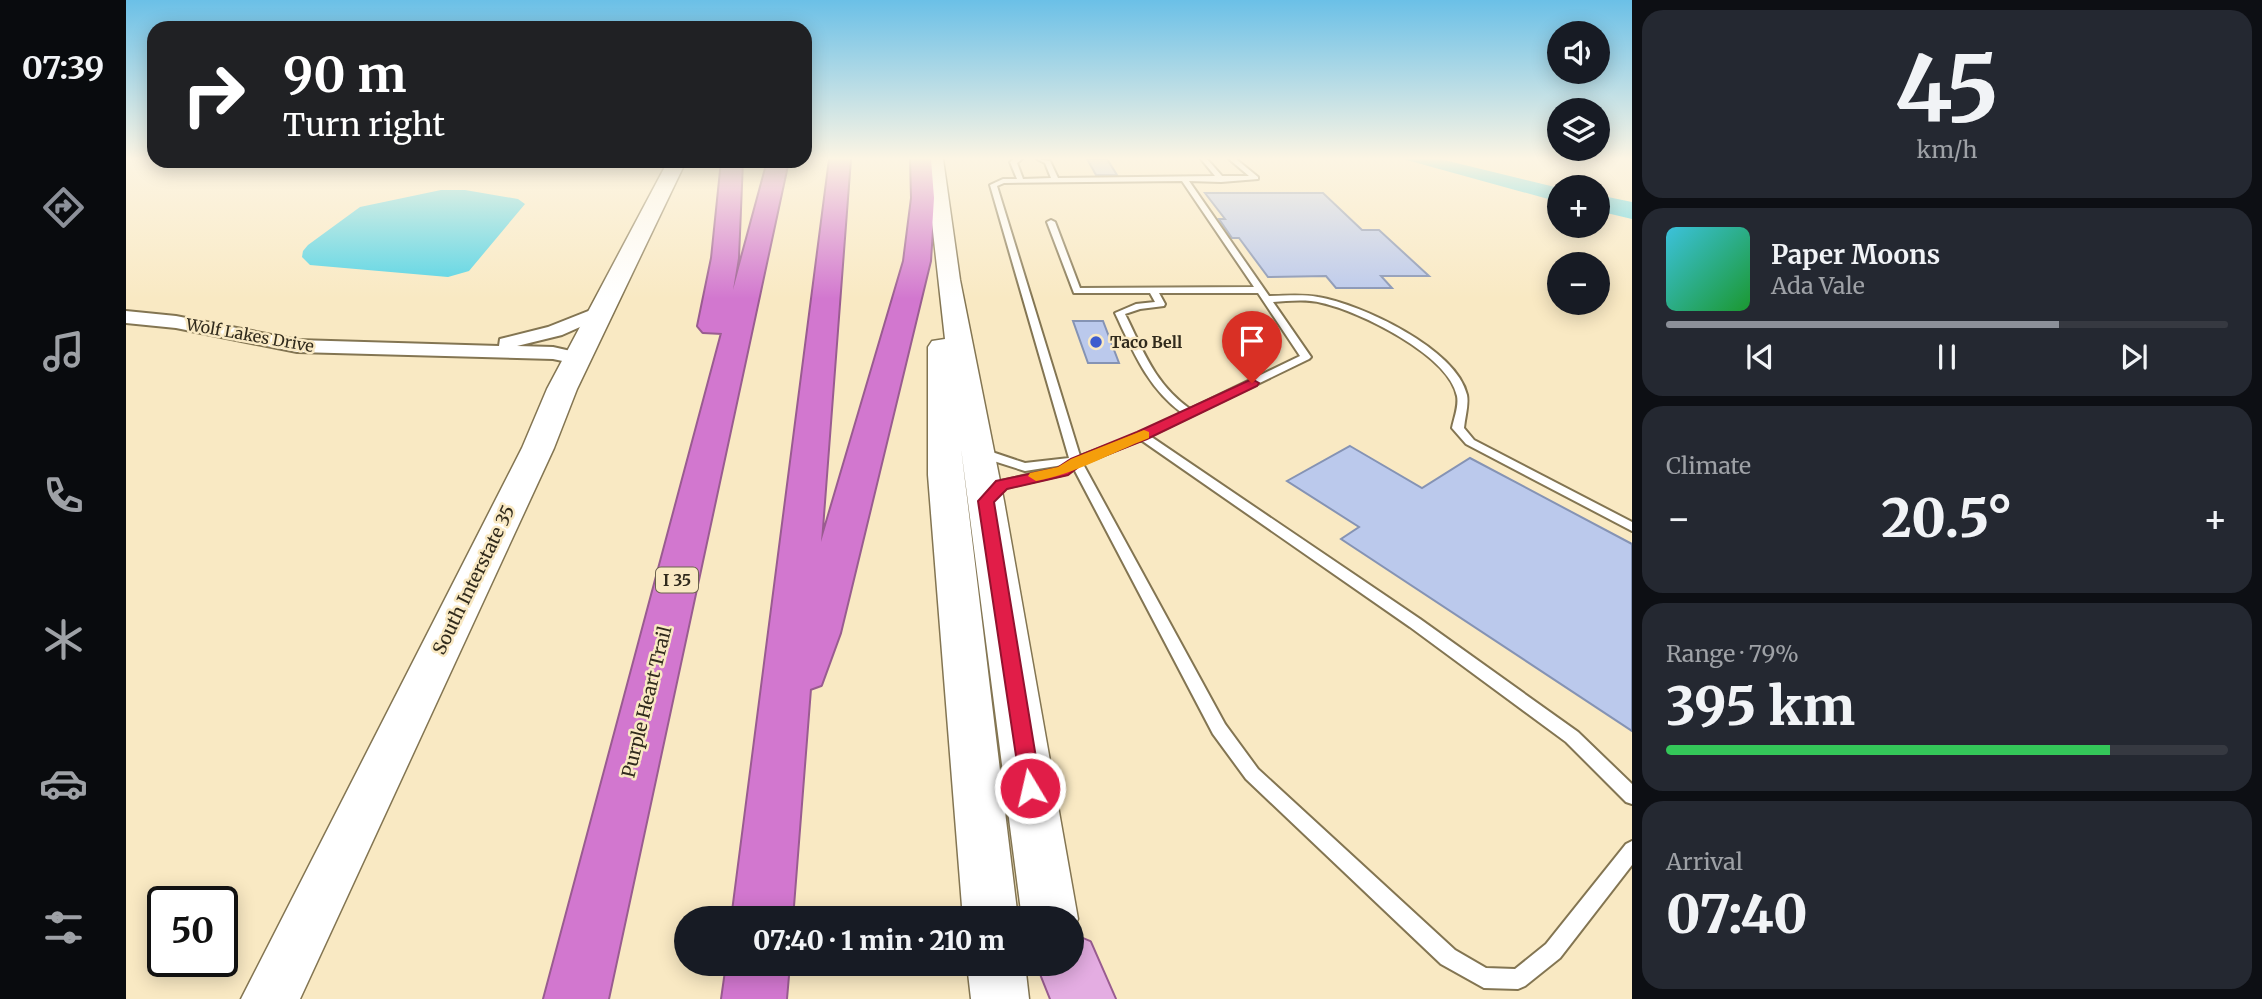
<!DOCTYPE html>
<html lang="en">
<head>
<meta charset="utf-8">
<style>
  :root { --surface:#171b24; --page:#242831; --text:#f1f3f6; --muted:#9ea1a6; --line:#363941; --accent:#8c9099 }
  body { margin:0; font-family:Merriweather,serif; background:var(--page); color:var(--text); height:100vh; display:flex; flex-direction:column; font-size:26px; white-space:nowrap }
  * { box-sizing:border-box; margin:0 }
  p { font-size:23px; color:var(--muted) }
  .icon { flex:none; width:38px; height:38px; fill:none; stroke:currentColor; stroke-width:2; stroke-linecap:round; stroke-linejoin:round }
  .map { position:relative; flex:1; overflow:hidden }
  .sheet { display:flex; flex-direction:column; gap:10px; padding:10px; background:#0d0f14; width:630px }
  .sheet>* { flex:none }
  .banner { position:absolute; left:21px; top:21px; width:665px; height:147px; border-radius:21px; box-shadow:0 4px 18px #0003; background:#202124; color:#fff; overflow:hidden }
  .fabs { position:absolute; left:1421px; top:21px; display:grid; gap:14px }
  .fabs a { display:grid; place-items:center; width:63px; height:63px; border-radius:50%; background:var(--surface); box-shadow:0 4px 18px #0003; font-size:35px }
  .speed { position:absolute; left:21px; top:886px; display:flex; gap:14px; font-size:35px; font-weight:700; text-align:center }
  .speed>* { display:grid; place-content:center; width:91px; height:91px; border-radius:50%; background:var(--surface); box-shadow:0 4px 18px #0003; line-height:1 }
  .speed .limit { border:4px solid #111; border-radius:10px; background:#fff; color:#111 }
  .pin { position:absolute; display:grid; place-items:center; width:60px; height:60px; color:#fff; margin:-72px -30px; border-radius:50% 50% 50% 0; rotate:-45deg; box-shadow:0 0 7px #0007 }
  .pin .icon { rotate:45deg }
  .me { position:absolute; width:77px; margin:-38px; rotate:351deg; stroke-linejoin:round; filter:drop-shadow(0 0 5px #0008) }
  .turn { display:flex; align-items:center; gap:24px; height:147px; padding:0 21px; font-size:32px }
  .turn .icon { width:91px; height:91px; stroke-width:2.5 }
  .turn b { display:block; font-size:49px; line-height:60px }
  .big { font-size:52px; font-weight:800; line-height:1.1 }
  .sheet .widget { flex:1; display:flex; flex-direction:column; justify-content:center; gap:10px; min-width:0; padding:0 24px; border-radius:21px; background:var(--page) }
  .sheet .dial { align-items:center; gap:0 }
  .dial b { font-size:91px; line-height:1 }
  .song { display:flex; align-items:center; gap:21px }
  .cover { width:84px; height:84px; border-radius:10px; background:linear-gradient(135deg,hsl(190 70% 55%),hsl(130 70% 35%)) }
  .played { height:7px; border-radius:4px; background:linear-gradient(90deg,var(--accent) 70%,var(--line) 70%) }
  .keys { display:flex; justify-content:space-around; direction:ltr }
  .heat { display:flex; justify-content:space-between; align-items:center; font-size:38px; direction:ltr }
  .charge { height:10px; border-radius:5px; background:linear-gradient(90deg,#34c759 79%,var(--line) 0) }
  .trip { position:absolute; left:548px; top:906px; width:410px; height:70px; border-radius:35px; background:var(--surface); box-shadow:0 4px 18px #0003; font-weight:800; line-height:70px; text-align:center }
  main { display:flex; flex:1; min-height:0 }
  .tabs { display:flex; flex-direction:column; width:126px; justify-content:space-around; align-items:center; background:#090b0e; color:var(--muted) }
  .tabs .icon { width:49px; height:49px }
  .tabs .active { color:var(--accent) }
  .tabs b { font-size:32px; color:var(--text) }
  .map>svg:first-child { display:block }
</style>
</head>
<body>
<main>
<nav class="tabs">
<b>07:39</b>
<svg class="icon active" aria-label="directions" viewBox="0 0 24 24"><path d="M12 3l9 9-9 9-9-9zM9 14v-3h6M13 9l2 2-2 2"/></svg>
<svg class="icon" aria-label="music" viewBox="0 0 24 24"><path d="M9 18V5l10-2v13"/><circle cx="6" cy="18" r="3"/><circle cx="16" cy="16" r="3"/></svg>
<svg class="icon" aria-label="phone" viewBox="0 0 24 24"><path d="M5 4h4l2 5-3 2q2 4 5 5l2-3 5 2v4C11 20 4 13 5 4z"/></svg>
<svg class="icon" aria-label="climate" viewBox="0 0 24 24"><path d="M12 3v18M4 7l16 10M4 17L20 7"/></svg>
<svg class="icon" aria-label="car" viewBox="0 0 24 24"><path d="M5 17H2v-5l4-1 3-4h7l3 4 3 1v5h-3M9 17h6M6 11h13"/><circle cx="7" cy="17" r="2"/><circle cx="17" cy="17" r="2"/></svg>
<svg class="icon" aria-label="filters" viewBox="0 0 24 24"><path d="M4 7h16M4 17h16"/><circle cx="9" cy="7" r="2"/><circle cx="15" cy="17" r="2"/></svg>
</nav>
<div class="map">
<svg width="1506" height="999" viewBox="0 0 1506 999">
  <rect width="100%" height="100%" fill="#f9e9c3"/>
  <path fill="#50d3e5" d="M 1277,159 L 1314,159 L 1433,188 L 1433,202 Z
    M 315,190 L 339,190 L 392,199 L 399,204 L 343,271 L 322,277 L 184,265 L 176,257 L 177,251 L 182,245 L 234,207 Z
    M 1472,195 L 1506,202 L 1506,219 L 1472,211 Z"/>
  <path fill="#bbc9ec" stroke="#8593b4" stroke-width="2" d="M 961,159 L 981,159 L 991,175 L 970,175 Z
    M 1079,193 L 1197,193 L 1236,230 L 1253,230 L 1303,276 L 1255,276 L 1266,288 L 1210,288 L 1200,276 L 1142,277 L 1113,238 L 1106,238 L 1093,219 L 1099,219 Z
    M 947,321 L 977,321 L 993,363 L 962,363 Z
    M 1224,446 L 1296,488 L 1344,458 L 1506,544 L 1506,731 L 1215,539 L 1233,527 L 1161,481 Z"/>
  <g fill="none" stroke-linecap="round" stroke-linejoin="round">
    <g stroke="#837552" stroke-width="4">
      <path id="service" d="M 888,159 L 896,159 L 891,163 L 897,179 L 925,178 L 919,163 L 911,159 L 924,161 L 932,178 L 1089,176 L 1075,159 L 1081,159 L 1096,176 L 1123,176 L 1103,159 L 1110,159 L 1132,177 L 1132,179 L 1095,182 L 1063,181 L 1143,296 C 1159,296 1176,294 1192,297 C 1235,304 1331,349 1341,395 C 1343,405 1339,417 1338,428 L 1348,440 L 1506,522 L 1506,531 L 1340,444 L 1326,428 C 1328,418 1333,406 1331,396 C 1323,355 1233,311 1196,303 C 1180,299 1163,301 1147,302 L 1185,357 L 1183,359 L 1024,436 L 1294,619 L 1452,732 L 1506,784 L 1506,804 L 1500,802 L 1440,742 L 1284,627 L 1015,440 L 957,464 L 1099,724 L 1132,769 L 1329,950 L 1360,968 L 1389,969 L 1420,944 L 1500,844 L 1506,841 L 1506,865 L 1434,958 L 1399,986 L 1392,989 L 1358,988 L 1315,964 L 1120,779 L 1087,734 L 948,469 L 940,474 L 879,488 L 869,499 L 865,500 L 859,496 L 871,482 L 932,468 L 937,465 L 899,471 L 852,456 L 850,453 L 852,450 L 860,450 L 899,463 L 943,458 L 864,185 L 877,179 L 891,179 L 884,162 ZM 1056,181 L 1128,287 L 954,288 L 929,222 L 925,220 L 921,222 L 948,293 L 1024,293 L 1029,302 L 1010,304 L 989,313 C 1007,351 1021,387 1056,413 L 1012,434 L 954,456 L 871,186 L 878,183 ZM 1033,293 L 1132,293 L 1174,356 L 1064,409 C 1028,383 1018,352 999,314 L 1014,309 L 1038,306 L 1039,304 Z"/>
    </g>
    <g stroke="#837552" stroke-width="4">
      <path id="minor" d="M 475,306 L 481,307 L 484,311 L 481,315 L 436,335 L 391,346 L 427,347 L 458,354 L 461,358 L 458,362 L 451,364 L 427,359 L 171,352 L 50,328 L 0,323 L 0,311 L 50,316 L 171,340 L 373,346 L 374,339 L 422,327 Z"/>
    </g>
    <g stroke="#837552" stroke-width="3">
      <path id="secondary" d="M 799,159 L 817,159 L 834,280 L 878,501 L 952,919 L 945,935 L 945,919 L 896,919 L 835,448 L 892,919 L 837,919 L 802,475 L 802,347 L 806,341 L 819,339 Z
        M 542,161 L 560,161 L 451,389 L 428,448 L 174,999 L 115,999 L 396,448 L 421,389 Z
        M 841,964 L 899,964 L 903,999 L 845,999 Z"/>
    </g>
    <g stroke="#995c90" stroke-width="4">
      <path id="primary" d="M 945,934 L 964,942 L 989,999 L 925,999 L 911,964 L 945,964 Z"/>
    </g>
    <g stroke="#995c90" stroke-width="4">
      <path id="motorway" d="M 704,159 L 724,159 L 695,542 L 778,261 L 786,198 L 785,159 L 805,159 L 808,198 L 804,261 L 714,633 L 695,685 L 684,689 L 666,919 L 606,919 Z
        M 596,161 L 616,161 L 612,258 L 607,290 L 642,161 L 662,161 L 482,999 L 418,999 L 596,333 L 577,332 L 572,326 L 586,258 Z
        M 601,964 L 663,964 L 660,999 L 596,999 Z"/>
    </g>
    <use href="#service" fill="#fff" fill-rule="evenodd"/>
    <use href="#minor" fill="#fff" fill-rule="evenodd"/>
    <use href="#secondary" fill="#fff" fill-rule="evenodd"/>
    <use href="#primary" fill="#e4ade2" fill-rule="evenodd"/>
    <use href="#motorway" fill="#d277cf" fill-rule="evenodd"/>
  </g>
  <linearGradient id="sky" x2="0" y2="1"><stop stop-color="#6bc0e7"/><stop offset="0.53" stop-color="#fcf5e4"/><stop offset="1" stop-color="#fcf5e4" stop-opacity="0"/></linearGradient>
  <rect width="1506" height="299" fill="url(#sky)"/>
  <path fill="#e11d48" stroke="#92132f" stroke-width="2" d="M 1126,379 L 1133,383 L 1131,386 L 1021,439 L 955,465 L 942,475 L 881,489 L 868,502 L 915,788 L 912,796 L 904,799 L 896,796 L 852,501 L 870,481 L 931,468 L 945,459 L 1011,432 Z"/>
  <path fill="#f59e0b" d="M 1018,430 L 1023,432 L 1023,438 C 985,453 949,474 910,481 L 902,476 L 904,473 L 932,467 L 945,459 Z"/>
  <circle fill="#3d5cce" stroke="#f9e9c3" stroke-width="2.5" cx="970" cy="342" r="7"/>
  <g text-anchor="middle" stroke-width="5" stroke-linejoin="round" paint-order="stroke">
    <g font-size="16" fill="#302a1c" stroke="#f9e9c3">
      <text transform="translate(124 335) rotate(10)" y="6">Wolf Lakes Drive</text>
    </g>
    <g font-size="16" font-weight="bold" fill="#302a1c" stroke="#f9e9c3" text-anchor="start">
      <text x="984" y="348">Taco Bell</text>
    </g>
    <rect fill="#f9e9c3" stroke="#6c634e" stroke-width="2" x="530" y="567.5" width="42" height="25" rx="5"/>
    <g font-size="16" font-weight="bold" fill="#302a1c">
      <text x="551" y="586">I 35</text>
    </g>
    <g font-size="18" fill="#302a1c" stroke="#f9e9c3">
      <text transform="translate(348 580) rotate(-64)" y="6">South Interstate 35</text>
      <text transform="translate(521 702) rotate(-76)" y="6">Purple Heart Trail</text>
    </g>
  </g>
</svg>
<div class="fabs">
<a><svg class="icon" aria-label="sound" viewBox="0 0 24 24"><path d="M4 9h4l5-4v14l-5-4H4zM17 9q2 3 0 6"/></svg></a>
<a><svg class="icon" aria-label="layers" viewBox="0 0 24 24"><path d="M12 4l9 5-9 5-9-5zM3 14l9 5 9-5"/></svg></a>
<a>+</a>
<a>−</a>
</div>
<div class="speed"><div class="limit">50</div></div>
<div class="pin" style="left:1126px;top:383px;background:#d93025"><svg class="icon" aria-label="arrive" viewBox="0 0 24 24"><path d="M6 21V4h12l-3 4 3 4H6"/></svg></div>
<svg class="me" style="left:904px;top:788px" viewBox="-20 -20 40 40"><circle r="17" fill="#e11d48" stroke="#fff" stroke-width="3"/><path d="M0-11L8 9 0 5-8 9z" fill="#fff"/></svg>
<div class="trip">07:40 · 1 min · 210 m</div>
<div class="banner">
<div class="turn"><svg class="icon" aria-label="right" viewBox="0 0 24 24"><path d="M7 20v-9h11M14 6l5 5-5 5"/></svg><div><b>90 m</b>Turn right</div></div>
</div>
</div>
<section class="sheet">
<div class="widget dial"><b>45</b><p>km/h</p></div>
<div class="widget">
<div class="song"><i class="cover"></i><div><b>Paper Moons</b><p>Ada Vale</p></div></div>
<div class="played"></div>
<div class="keys"><svg class="icon" aria-label="previous" viewBox="0 0 24 24"><path d="M18 5L8 12l10 7zM5 5v14"/></svg><svg class="icon" aria-label="pause" viewBox="0 0 24 24"><path d="M8 5v14M16 5v14"/></svg><svg class="icon" aria-label="next" viewBox="0 0 24 24"><path d="M6 5l10 7-10 7zM19 5v14"/></svg></div>
</div>
<div class="widget"><p>Climate</p>
<div class="heat"><a>−</a><b class="big">20.5°</b><a>+</a></div>
</div>
<div class="widget"><p>Range · 79%</p><b class="big">395 km</b><div class="charge"></div></div>
<div class="widget"><p>Arrival</p><b class="big">07:40</b></div>
</section>
</main>
</body>
</html>
